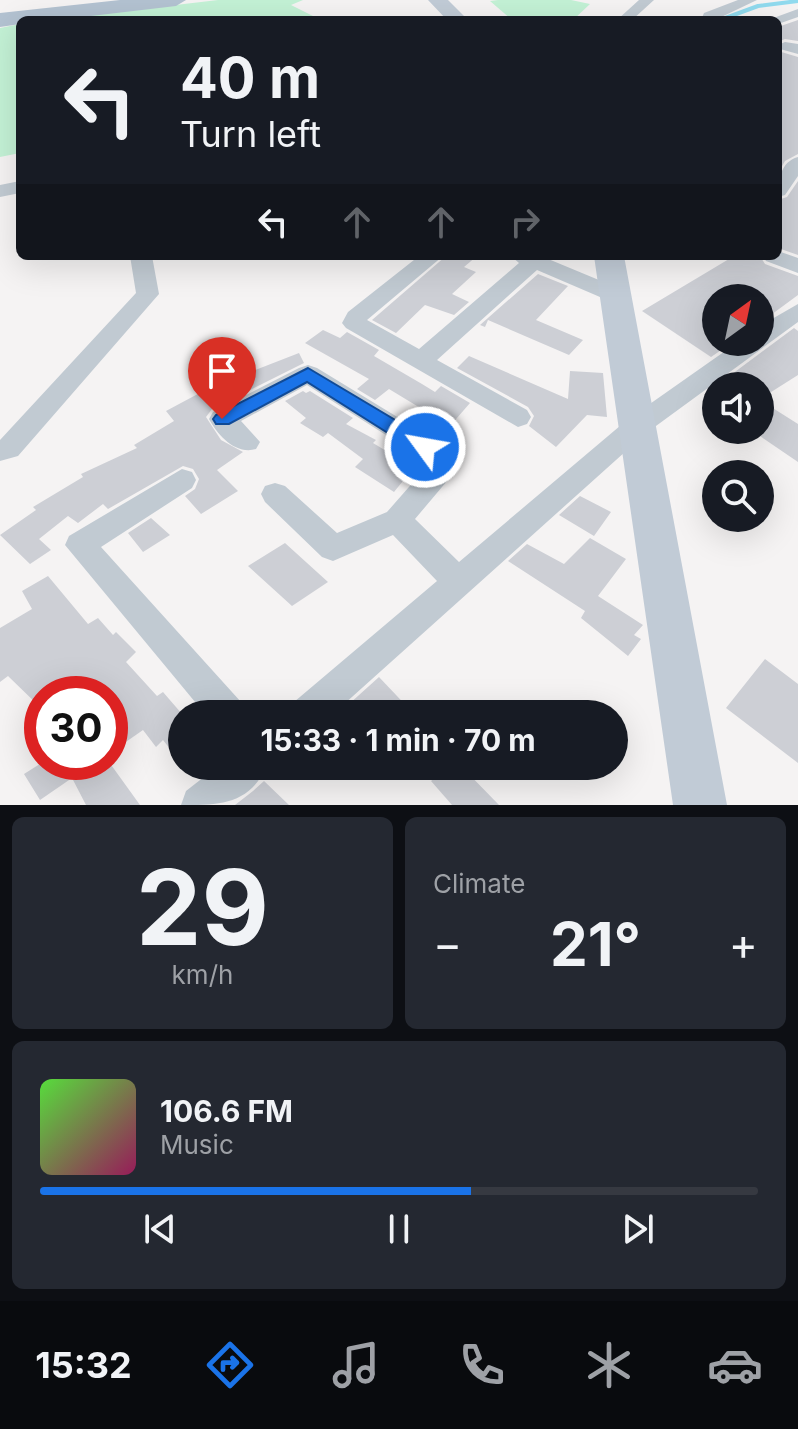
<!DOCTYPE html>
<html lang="en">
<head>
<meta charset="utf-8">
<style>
  :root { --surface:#171b24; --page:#242831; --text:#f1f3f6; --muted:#9ea1a6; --line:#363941; --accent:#1a73e8 }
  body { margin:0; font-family:Inter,sans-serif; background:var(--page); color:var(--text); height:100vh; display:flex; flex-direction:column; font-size:30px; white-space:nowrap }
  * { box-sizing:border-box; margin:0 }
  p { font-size:26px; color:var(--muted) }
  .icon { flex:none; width:44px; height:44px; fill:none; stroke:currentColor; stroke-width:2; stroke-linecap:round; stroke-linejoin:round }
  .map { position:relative; height:805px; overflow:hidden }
  .drawer { display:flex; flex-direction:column; gap:12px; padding:12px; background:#0d0f14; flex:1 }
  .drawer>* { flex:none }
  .hud { position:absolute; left:16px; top:16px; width:766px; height:244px; border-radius:12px; box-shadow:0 8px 32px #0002; background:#171b24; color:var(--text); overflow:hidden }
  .needle { width:52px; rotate:33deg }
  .fabs { position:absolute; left:702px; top:284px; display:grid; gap:16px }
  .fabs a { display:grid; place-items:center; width:72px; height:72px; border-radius:50%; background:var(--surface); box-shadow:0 8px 32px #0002; font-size:40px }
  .speed { position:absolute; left:24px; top:676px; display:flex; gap:16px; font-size:40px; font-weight:700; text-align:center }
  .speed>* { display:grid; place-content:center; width:104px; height:104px; border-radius:50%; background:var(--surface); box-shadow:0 8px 32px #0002; line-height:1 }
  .speed .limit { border:12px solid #d22; background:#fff; color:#111 }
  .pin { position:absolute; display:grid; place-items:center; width:68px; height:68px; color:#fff; margin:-82px -34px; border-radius:50% 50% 50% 0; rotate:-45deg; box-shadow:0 0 8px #0007 }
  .pin .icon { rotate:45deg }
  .me { position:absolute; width:88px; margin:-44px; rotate:302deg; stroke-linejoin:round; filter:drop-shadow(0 0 6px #0008) }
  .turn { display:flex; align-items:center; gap:28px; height:168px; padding:0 32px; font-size:36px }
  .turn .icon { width:104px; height:104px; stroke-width:2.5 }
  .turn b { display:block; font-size:56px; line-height:68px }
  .lanes { display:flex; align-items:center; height:76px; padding:0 32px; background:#0003; justify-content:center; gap:40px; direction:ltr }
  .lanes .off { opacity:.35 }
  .big { font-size:60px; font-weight:700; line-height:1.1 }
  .drawer .tile { flex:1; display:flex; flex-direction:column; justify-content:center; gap:12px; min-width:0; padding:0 28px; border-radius:12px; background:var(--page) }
  .drawer .dial { align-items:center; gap:0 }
  .dial b { font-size:104px; line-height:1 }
  .song { display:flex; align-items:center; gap:24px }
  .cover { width:96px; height:96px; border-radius:12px; background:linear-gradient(135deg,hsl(110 70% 55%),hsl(330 70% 35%)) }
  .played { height:8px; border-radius:4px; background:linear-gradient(90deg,var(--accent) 60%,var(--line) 60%) }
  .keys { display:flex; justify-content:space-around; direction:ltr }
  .heat { display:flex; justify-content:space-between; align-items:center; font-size:44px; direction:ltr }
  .drawer .tiles { flex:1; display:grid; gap:12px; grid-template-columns:1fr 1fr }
  .tile:last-child { grid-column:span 2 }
  .trip { position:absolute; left:168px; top:700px; width:460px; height:80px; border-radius:40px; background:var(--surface); box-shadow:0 8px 32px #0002; font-weight:700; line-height:80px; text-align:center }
  .tab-bar { display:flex; height:128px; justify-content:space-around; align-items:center; background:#090b0e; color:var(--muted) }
  .tab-bar .icon { width:56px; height:56px }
  .tab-bar .current { color:var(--accent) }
  .tab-bar b { font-size:36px; color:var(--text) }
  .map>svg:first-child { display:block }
</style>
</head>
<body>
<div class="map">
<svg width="798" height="805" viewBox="0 0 798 805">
  <rect width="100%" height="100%" fill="#f5f3f3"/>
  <path fill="#c3f1d5" d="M 218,0 L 303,0 L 291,5 L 321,20 L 48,20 Z
    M 498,0 L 571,0 L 590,4 L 573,20 L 512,20 L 490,1 Z
    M 20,24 L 20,153 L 0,157 L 0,28 Z"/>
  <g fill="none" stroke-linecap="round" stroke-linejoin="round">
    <path stroke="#90daee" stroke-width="4" d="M 720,20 L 758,6 L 798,1"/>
  </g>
  <path fill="#cdcfd5" d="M 798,20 L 798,41 L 785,39 L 778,42 L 778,27 Z
    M 778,51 L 798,57 L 798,154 L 785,161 L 778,173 Z
    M 798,181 L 798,255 L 778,248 L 778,200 L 787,197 Z
    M 446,256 L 477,256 L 464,267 L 476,272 L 452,294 L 469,302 L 454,315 L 425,305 L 396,333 L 372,320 Z
    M 734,256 L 760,256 L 765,264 L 798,276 L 798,295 L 760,323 L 760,298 L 716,298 L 716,342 L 733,342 L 711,357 L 642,311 Z
    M 538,274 L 568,286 L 536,320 L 583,340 L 569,355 L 488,320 L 485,327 L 480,325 Z
    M 794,328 L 798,331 L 798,375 L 760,399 L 760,386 L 716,386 Z
    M 323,330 L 340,338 L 347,332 L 379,350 L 374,356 L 422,384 L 435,392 L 441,386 L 470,403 L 450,426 L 389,389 L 375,400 L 357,389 L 369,379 L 305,343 Z
    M 299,353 L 304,363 L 212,409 L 206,417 L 221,440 L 243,452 L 217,470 L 238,491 L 201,514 L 185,496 L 195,489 L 199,479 L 193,469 L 183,466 L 108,509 L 103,504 L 78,523 L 68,516 L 39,539 L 51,550 L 30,564 L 0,535 L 36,510 L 33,507 L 83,477 L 81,474 L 137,448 L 134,445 L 174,421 L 166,411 L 209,388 Z
    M 469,356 L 568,399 L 570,371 L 603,373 L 607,417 L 587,415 L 556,447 L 529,426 L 534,416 L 528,407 L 457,368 Z
    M 303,391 L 306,393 L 310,391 L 353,418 L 346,424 L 376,440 L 373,443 L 408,464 L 400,472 L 407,476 L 394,492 L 355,467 L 363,459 L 328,433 L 323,437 L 300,423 L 306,418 L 285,401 Z
    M 760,400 L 798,424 L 798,462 L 751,430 L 766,430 L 760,426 Z
    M 580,496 L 611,512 L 594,536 L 559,515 Z
    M 151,518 L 170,535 L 143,552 L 128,533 Z
    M 590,538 L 626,559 L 598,596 L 643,625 L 634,635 L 641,639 L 628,656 L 581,618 L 585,611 L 508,561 L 527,544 L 564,564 Z
    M 285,543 L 328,582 L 292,606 L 248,566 Z
    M 48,576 L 88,624 L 98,618 L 113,635 L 116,632 L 136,652 L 126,662 L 157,696 L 163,692 L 182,714 L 182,764 L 163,740 L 156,747 L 143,730 L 110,753 L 110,694 L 42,694 L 42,709 L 8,676 L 0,682 L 0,628 L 32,609 L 22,591 Z
    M 765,659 L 798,684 L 798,763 L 726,708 Z
    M 379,677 L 414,714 L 338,714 Z
    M 43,762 L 109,762 L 140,805 L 86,805 L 72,778 L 40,800 L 24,774 Z
    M 449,766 L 461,766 L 499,805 L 452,805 L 431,781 Z
    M 264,781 L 289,805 L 235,805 L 253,791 Z"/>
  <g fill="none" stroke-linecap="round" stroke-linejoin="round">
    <path fill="#c1cad2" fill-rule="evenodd" d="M 639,0 L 654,0 L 632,20 L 617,20 Z
      M 738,0 L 757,0 L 715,20 L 701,20 L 704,13 Z
      M 798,9 L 798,17 L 778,24 L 778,20 L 768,20 Z
      M 785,42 L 798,44 L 798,54 L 780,49 L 778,45 Z
      M 798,157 L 798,176 L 785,195 L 778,197 C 778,181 780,162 798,157 Z
      M 20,181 L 20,193 L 0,197 L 0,185 Z
      M 778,251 L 798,258 L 798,273 L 766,261 L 763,256 L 778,256 Z
      M 130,256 L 152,256 L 159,294 L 18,456 L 0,461 L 0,440 L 136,293 Z
      M 419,256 L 443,256 L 367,320 L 419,349 L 519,263 L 511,256 L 541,256 L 623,290 L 626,295 L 623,300 L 607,300 L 537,270 L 437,360 L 527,410 L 531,417 L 527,424 L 518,427 L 346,328 L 342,323 L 348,312 Z
      M 798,304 L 798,322 L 645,434 L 333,714 L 289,714 L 294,702 L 437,581 L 393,535 L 333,561 L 322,557 L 265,502 L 261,494 L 265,486 L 275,483 L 285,486 L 337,533 L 387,512 L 430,463 L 307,385 L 241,421 L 260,442 L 256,449 C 236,455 218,436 209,419 L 213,412 L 299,368 L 308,365 L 317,368 L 458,454 L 462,461 L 458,468 L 415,519 L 459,562 L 627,420 L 738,342 L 760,342 L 760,326 Z
      M 182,469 L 192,472 L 196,480 L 192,488 L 101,547 L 241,702 L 246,714 L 205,714 L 65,545 L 69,536 Z
      M 218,766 L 267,766 C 249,805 219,805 181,805 L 186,791 Z"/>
    <path fill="#c1cbd6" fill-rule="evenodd" d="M 428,0 L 448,0 L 468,20 L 447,20 Z
      M 594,256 L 624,256 L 727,805 L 673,805 Z"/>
    <path fill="#b3c2d1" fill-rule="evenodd" d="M 120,0 L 186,0 L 176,6 L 57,20 L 20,20 L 20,24 L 0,27 L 0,13 Z"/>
  </g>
  <path fill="#1a73e8" stroke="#114b97" stroke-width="2" d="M 308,368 L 432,442 L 434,447 L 432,452 L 418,452 L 307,382 L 229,424 L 216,424 L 213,419 L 216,415 Z"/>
</svg>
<div class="fabs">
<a><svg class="needle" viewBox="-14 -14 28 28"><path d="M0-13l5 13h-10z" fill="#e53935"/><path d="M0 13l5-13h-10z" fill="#9ea1a6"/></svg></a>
<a><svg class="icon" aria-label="sound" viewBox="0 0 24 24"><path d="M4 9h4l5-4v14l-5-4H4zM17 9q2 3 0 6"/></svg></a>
<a><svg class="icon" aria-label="search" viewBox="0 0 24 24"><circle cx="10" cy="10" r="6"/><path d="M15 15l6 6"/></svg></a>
</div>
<div class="speed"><div class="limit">30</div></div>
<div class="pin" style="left:222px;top:419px;background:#d93025"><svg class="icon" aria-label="arrive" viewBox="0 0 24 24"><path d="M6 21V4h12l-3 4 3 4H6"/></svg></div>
<svg class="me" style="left:425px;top:447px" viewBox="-20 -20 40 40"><circle r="17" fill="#1a73e8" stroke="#fff" stroke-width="3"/><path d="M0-11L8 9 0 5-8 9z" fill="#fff"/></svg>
<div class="trip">15:33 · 1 min · 70 m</div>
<div class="hud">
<div class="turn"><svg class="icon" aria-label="left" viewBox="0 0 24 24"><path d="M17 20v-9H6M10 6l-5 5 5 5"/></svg><div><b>40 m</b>Turn left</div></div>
<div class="lanes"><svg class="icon" aria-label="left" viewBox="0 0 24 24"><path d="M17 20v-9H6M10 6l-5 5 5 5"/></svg><svg class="icon off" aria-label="ahead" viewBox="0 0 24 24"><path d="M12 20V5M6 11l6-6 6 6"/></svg><svg class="icon off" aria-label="ahead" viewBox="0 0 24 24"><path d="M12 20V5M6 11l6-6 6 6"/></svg><svg class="icon off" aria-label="right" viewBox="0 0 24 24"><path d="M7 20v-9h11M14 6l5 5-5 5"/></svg></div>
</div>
</div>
<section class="drawer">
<div class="tiles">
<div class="tile dial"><b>29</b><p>km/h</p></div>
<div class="tile"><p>Climate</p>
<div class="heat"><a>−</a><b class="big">21°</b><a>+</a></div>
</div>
<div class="tile">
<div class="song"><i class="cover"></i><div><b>106.6 FM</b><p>Music</p></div></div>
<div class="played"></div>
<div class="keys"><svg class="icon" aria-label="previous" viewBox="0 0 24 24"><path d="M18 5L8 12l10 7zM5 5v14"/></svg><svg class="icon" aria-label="pause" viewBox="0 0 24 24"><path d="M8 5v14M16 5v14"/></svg><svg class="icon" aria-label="next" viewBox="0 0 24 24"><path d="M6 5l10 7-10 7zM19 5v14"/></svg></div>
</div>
</div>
</section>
<nav class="tab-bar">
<b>15:32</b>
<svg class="icon current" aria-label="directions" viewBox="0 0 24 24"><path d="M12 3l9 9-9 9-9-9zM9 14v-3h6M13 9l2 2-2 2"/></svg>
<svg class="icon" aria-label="music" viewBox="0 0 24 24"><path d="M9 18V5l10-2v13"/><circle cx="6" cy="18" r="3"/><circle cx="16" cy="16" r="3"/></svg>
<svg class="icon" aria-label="phone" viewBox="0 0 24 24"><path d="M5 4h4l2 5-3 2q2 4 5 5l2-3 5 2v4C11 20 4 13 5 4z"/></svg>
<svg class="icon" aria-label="climate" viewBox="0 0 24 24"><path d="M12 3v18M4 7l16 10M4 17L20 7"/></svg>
<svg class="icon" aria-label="car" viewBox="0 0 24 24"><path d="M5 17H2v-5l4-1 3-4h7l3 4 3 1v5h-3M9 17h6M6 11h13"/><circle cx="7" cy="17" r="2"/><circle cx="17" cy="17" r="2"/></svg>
</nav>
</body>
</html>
